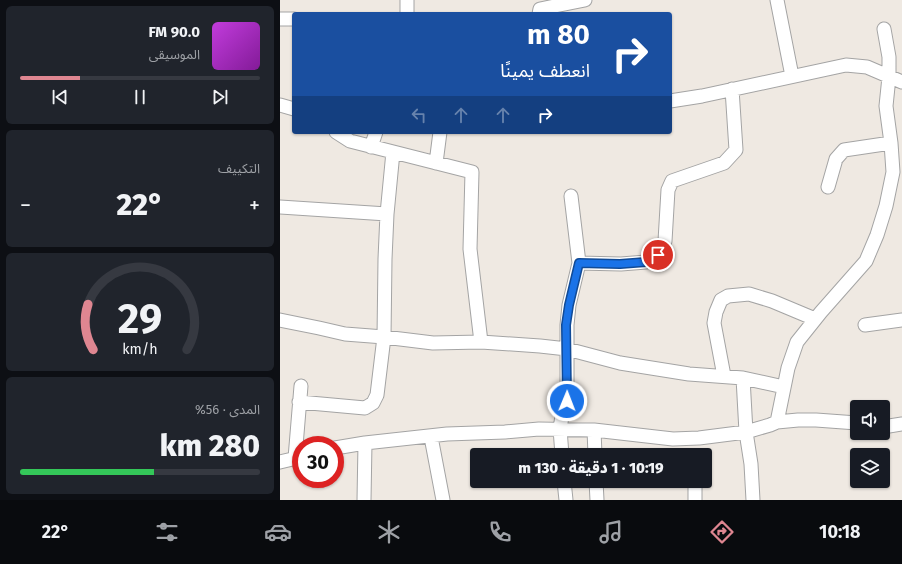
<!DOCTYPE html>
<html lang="ar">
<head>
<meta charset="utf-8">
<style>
  :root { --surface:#171b24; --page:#20242c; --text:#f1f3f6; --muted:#9ea1a6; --line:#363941; --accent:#df8691 }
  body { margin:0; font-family:"Fira Sans","Noto Sans Arabic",sans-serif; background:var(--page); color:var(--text); direction:rtl; height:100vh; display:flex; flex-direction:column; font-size:15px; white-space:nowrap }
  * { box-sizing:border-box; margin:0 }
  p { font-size:13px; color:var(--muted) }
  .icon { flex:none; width:22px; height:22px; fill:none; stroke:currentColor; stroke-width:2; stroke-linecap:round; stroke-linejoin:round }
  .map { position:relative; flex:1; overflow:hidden; direction:ltr }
  .side { display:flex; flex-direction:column; gap:6px; padding:6px; background:#0d0f14; width:280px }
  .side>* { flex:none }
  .hud { position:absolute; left:12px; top:12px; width:380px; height:122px; border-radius:4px; box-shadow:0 1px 3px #0004; direction:rtl; background:#1a4fa0; color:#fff; overflow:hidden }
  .fabs { position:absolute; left:570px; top:400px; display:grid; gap:8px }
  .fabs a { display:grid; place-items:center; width:40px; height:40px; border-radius:4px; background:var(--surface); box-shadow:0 1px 3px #0004; font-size:20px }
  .speed { position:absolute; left:12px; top:436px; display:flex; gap:8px; font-size:20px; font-weight:700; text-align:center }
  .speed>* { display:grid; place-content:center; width:52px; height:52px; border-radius:50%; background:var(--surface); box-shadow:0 1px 3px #0004; line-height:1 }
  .speed .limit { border:6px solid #d22; background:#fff; color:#111 }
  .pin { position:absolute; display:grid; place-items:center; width:34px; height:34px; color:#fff; margin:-17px; border:2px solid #fff; border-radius:50%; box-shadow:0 1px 4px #0007 }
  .me { position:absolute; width:44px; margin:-22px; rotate:1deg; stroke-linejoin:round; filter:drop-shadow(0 0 3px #0008) }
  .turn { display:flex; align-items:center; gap:14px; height:84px; padding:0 16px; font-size:18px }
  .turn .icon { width:52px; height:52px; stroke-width:2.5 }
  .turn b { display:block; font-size:28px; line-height:34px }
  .lanes { display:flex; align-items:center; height:38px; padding:0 16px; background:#0003; justify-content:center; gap:20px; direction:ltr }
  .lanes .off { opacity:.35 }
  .big { font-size:30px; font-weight:800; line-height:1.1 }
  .side .card { flex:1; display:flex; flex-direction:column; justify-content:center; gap:6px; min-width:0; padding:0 14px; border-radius:6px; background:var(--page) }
  .side .dial { align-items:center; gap:0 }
  .dial svg { height:104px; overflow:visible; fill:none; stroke:var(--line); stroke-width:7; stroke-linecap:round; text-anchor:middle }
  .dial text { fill:var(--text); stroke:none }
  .song { display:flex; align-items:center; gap:12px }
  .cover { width:48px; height:48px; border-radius:6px; background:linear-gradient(135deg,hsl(290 70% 55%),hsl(290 70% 35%)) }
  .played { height:4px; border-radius:2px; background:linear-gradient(90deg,var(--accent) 25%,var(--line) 25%) }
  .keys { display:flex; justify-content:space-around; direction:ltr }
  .heat { display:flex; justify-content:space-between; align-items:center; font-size:22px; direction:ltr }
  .charge { height:6px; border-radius:3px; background:linear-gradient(90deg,#34c759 56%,var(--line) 0) }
  .trip { position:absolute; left:190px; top:448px; width:242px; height:40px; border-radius:4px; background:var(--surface); box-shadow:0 1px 3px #0004; font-weight:800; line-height:40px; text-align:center; direction:rtl }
  .menu { display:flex; height:64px; justify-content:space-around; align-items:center; background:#090b0e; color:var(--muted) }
  .menu .icon { width:28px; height:28px }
  .menu .selected { color:var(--accent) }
  .menu b { font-size:18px; color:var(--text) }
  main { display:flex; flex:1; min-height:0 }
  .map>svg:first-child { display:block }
</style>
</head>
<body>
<main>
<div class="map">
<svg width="622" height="500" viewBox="0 0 622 500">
  <rect width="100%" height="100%" fill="#efe9e2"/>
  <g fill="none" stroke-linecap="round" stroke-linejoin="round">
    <g stroke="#a4a4a4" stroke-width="15">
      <path id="street" d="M 497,0 L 512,76
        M 127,14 L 127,0
        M 259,14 L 260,9 L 305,0
        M 0,19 L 14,19
        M 390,101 L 422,96 L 566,65 L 587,67 L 622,82
        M 0,105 L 14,109
        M 56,132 L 70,141 L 192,172 L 190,249 L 201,342
        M 91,147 L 96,132
        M 156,163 L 160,132
        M 548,187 L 556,159 L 564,150 L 611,143
        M 291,196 L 299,263
        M 0,207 L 107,214 L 113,152
        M 0,320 L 39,328 L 65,334 L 104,337 L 153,343 L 201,342 L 260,346 L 287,349 L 340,363 L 409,374 L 463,378 L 504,387
        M 585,325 L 622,320
        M 444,376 L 434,323 L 436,312 L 441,300 L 448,296 L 469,294 L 492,301 L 535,319
        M 19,402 L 85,408 L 93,403 L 97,395 L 104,337 L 105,259 L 107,214
        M 497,422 L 518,420 L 536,420 L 577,423
        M 603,427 L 622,424
        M 314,430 L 315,455
        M 151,437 L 163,500
        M 55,448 L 85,443 L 167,434 L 225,432 L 259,429 L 314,430 L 393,439 L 419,438 L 466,432 L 463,378
        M 282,455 L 280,429 L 282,416 L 287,401 L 287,325 L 289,305 L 299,263 L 341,264 L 366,262 L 378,255 L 385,241 L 388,190 L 392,181 L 444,163 L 456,150 L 452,89
        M 15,458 L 21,386
        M 0,462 L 21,457
        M 284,481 L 286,500
        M 316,481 L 317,500
        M 415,488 L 415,500
        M 84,500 L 85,443
        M 473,500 L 471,464 L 466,432 L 490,425 L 497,422 L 508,368 L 517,342 L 541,312 L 586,261 L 597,235 L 606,206 L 613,172 L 611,143 L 606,106 L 609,77 L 609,57 L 604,29"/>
    </g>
    <use href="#street" stroke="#fff" stroke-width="13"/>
  </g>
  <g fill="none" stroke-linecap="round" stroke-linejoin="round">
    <g stroke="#114b97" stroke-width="10">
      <path id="route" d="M 287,401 L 286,325 L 289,305 L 299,263 L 340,264 L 366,262 L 378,255"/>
    </g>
    <use href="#route" stroke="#1a73e8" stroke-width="7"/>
  </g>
</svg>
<div class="fabs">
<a><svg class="icon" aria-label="sound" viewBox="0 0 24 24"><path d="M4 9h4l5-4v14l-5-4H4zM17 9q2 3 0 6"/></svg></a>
<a><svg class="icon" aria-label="layers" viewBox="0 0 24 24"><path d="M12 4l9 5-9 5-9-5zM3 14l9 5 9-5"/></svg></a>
</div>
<div class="speed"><div class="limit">30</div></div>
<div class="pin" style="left:378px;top:255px;background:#d93025"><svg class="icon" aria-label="arrive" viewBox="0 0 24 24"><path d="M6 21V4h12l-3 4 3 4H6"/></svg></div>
<svg class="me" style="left:287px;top:401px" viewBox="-20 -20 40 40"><circle r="17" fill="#1a73e8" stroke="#fff" stroke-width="3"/><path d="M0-11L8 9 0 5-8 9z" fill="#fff"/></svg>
<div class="trip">10:19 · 1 دقيقة · 130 m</div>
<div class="hud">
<div class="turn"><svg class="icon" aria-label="right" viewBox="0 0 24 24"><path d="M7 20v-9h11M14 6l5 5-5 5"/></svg><div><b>80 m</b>انعطف يمينًا</div></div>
<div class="lanes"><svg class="icon off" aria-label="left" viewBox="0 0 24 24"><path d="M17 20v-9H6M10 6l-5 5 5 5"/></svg><svg class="icon off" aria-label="ahead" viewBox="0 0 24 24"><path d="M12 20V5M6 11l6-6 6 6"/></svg><svg class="icon off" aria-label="ahead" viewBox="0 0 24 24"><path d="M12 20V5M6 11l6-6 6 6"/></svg><svg class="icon" aria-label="right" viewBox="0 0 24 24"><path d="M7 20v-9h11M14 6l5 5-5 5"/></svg></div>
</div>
</div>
<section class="side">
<div class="card">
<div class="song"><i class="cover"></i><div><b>90.0 FM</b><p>الموسيقى</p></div></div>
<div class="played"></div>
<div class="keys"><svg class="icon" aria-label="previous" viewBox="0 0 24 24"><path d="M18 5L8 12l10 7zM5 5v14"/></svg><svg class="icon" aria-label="pause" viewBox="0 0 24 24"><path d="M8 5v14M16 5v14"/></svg><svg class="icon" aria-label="next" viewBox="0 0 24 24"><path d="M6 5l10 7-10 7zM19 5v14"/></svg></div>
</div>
<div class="card"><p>التكييف</p>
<div class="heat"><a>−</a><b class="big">22°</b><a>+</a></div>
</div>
<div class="card dial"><svg viewBox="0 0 100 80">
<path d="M14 69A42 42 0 1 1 86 69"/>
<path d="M14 69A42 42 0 0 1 10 34" stroke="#df8691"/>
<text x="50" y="56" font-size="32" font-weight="700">29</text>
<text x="50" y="72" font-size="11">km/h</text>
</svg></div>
<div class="card"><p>المدى · 56%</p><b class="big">280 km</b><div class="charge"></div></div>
</section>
</main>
<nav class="menu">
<b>10:18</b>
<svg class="icon selected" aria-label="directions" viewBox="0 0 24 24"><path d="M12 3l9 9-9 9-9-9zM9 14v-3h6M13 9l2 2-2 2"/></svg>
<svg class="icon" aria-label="music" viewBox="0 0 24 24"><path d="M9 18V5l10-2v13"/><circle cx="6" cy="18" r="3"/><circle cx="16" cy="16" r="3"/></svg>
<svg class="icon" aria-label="phone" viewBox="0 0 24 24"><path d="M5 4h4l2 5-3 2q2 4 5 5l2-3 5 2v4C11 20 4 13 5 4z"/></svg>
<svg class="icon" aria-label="climate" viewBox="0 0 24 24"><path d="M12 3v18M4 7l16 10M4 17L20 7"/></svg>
<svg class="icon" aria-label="car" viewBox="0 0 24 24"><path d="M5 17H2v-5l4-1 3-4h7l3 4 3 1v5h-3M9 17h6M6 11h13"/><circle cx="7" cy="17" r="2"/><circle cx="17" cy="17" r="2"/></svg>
<svg class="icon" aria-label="filters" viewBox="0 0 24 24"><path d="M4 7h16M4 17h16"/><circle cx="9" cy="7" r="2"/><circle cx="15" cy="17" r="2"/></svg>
<b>22°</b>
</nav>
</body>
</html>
